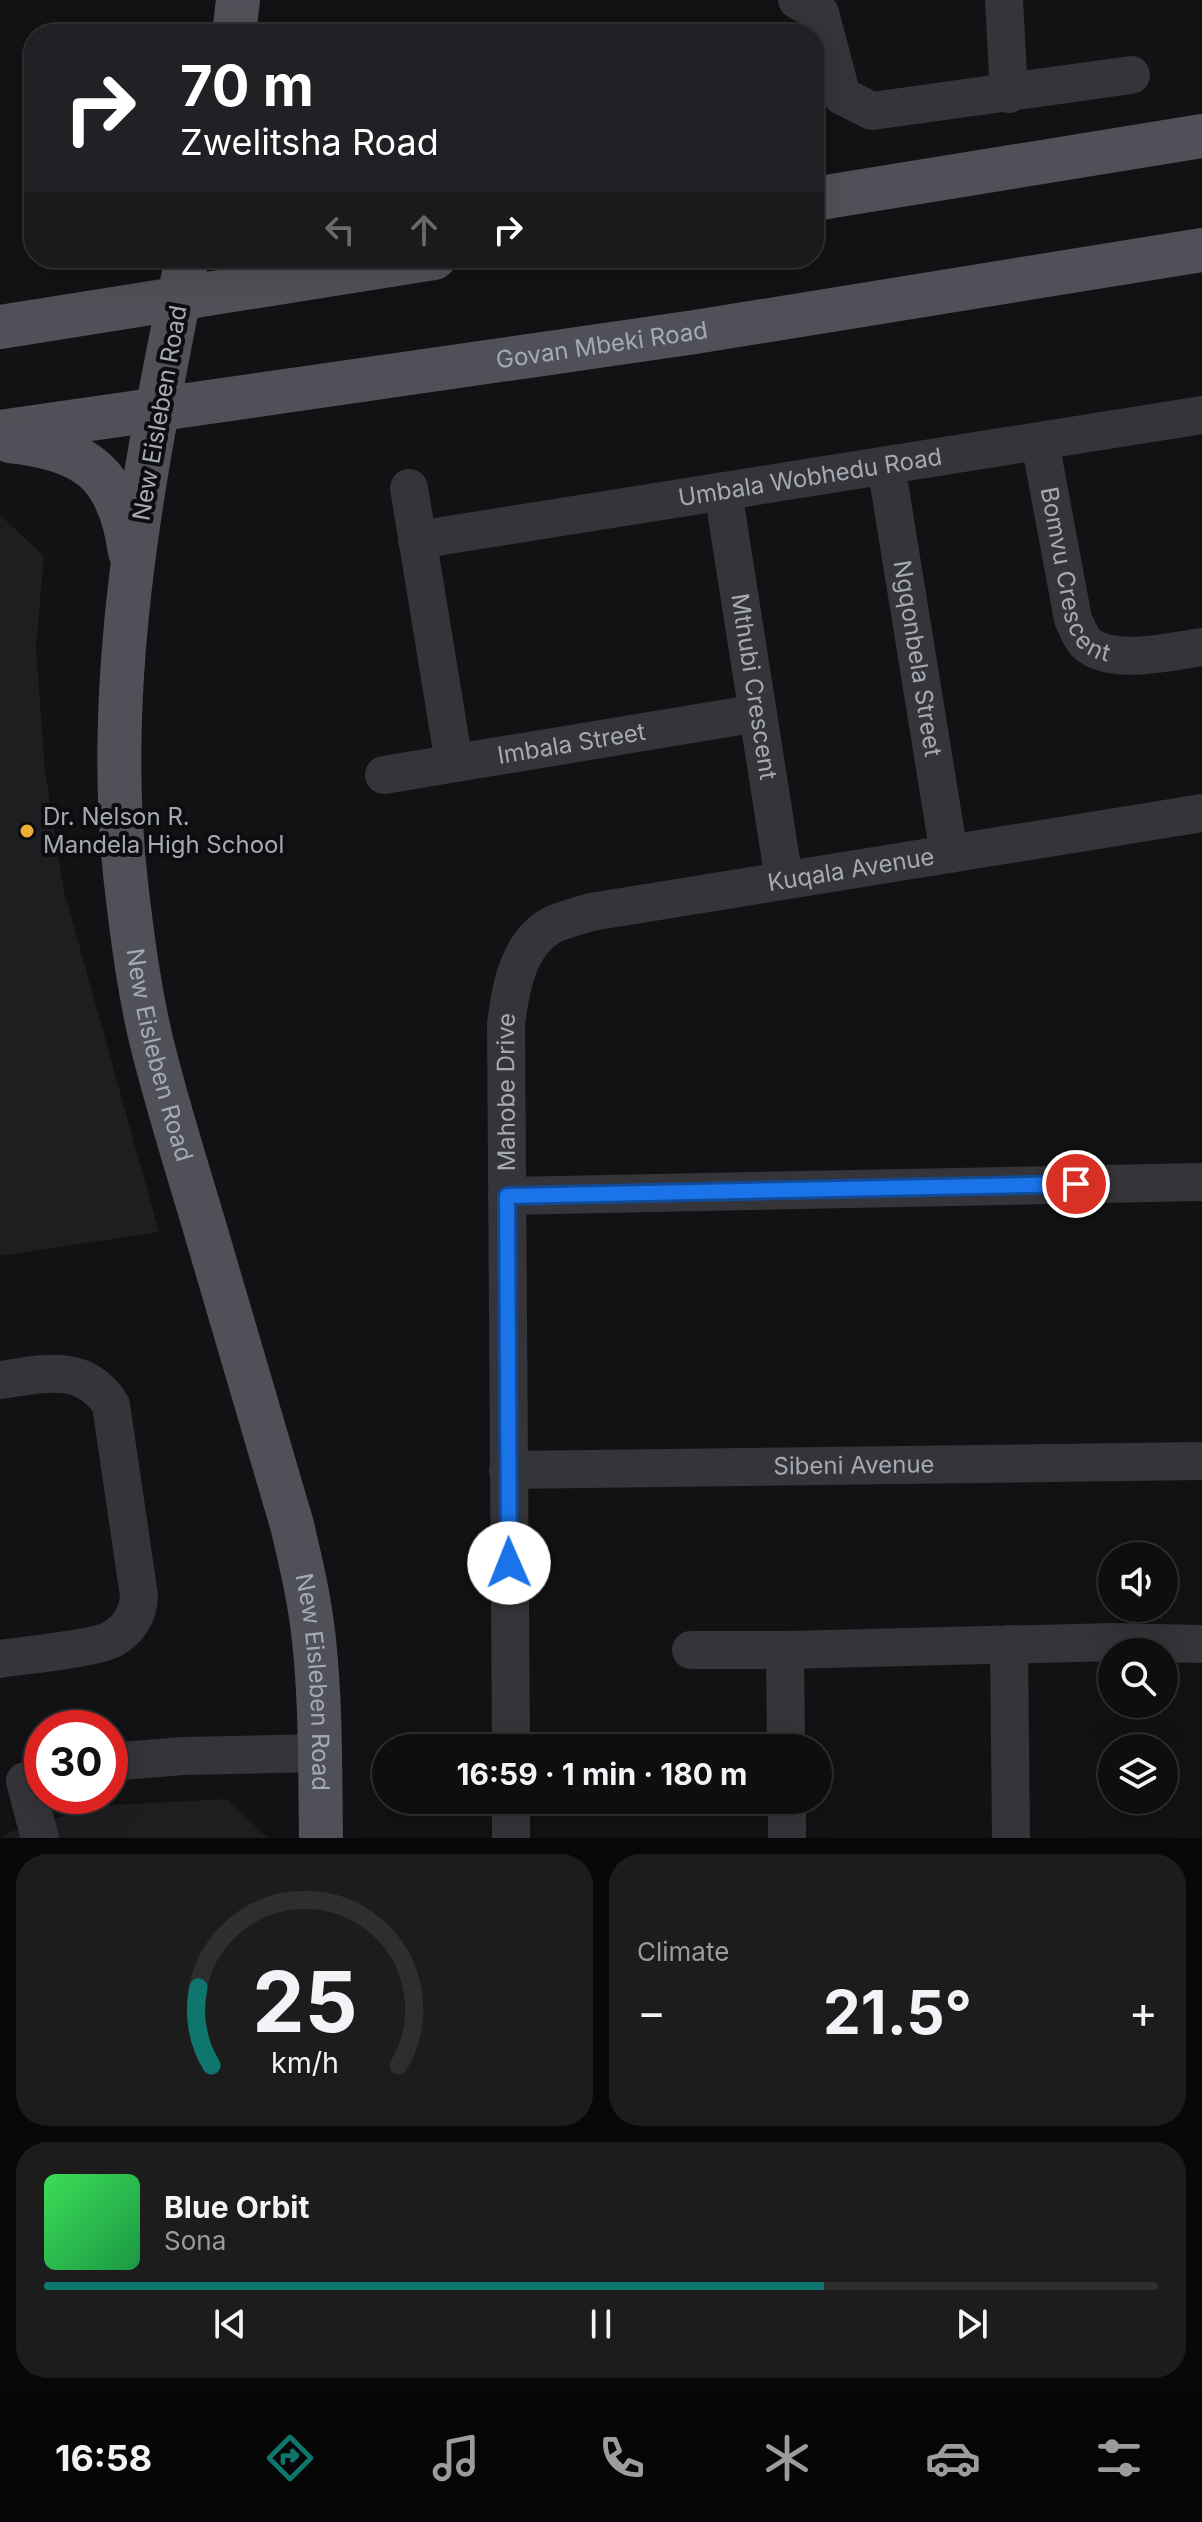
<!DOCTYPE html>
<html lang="en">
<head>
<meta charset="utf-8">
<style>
  :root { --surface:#0e0e0f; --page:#1c1c1d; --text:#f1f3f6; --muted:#9b9c9e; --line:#2e2e2f; --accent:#0f766e }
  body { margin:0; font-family:Inter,sans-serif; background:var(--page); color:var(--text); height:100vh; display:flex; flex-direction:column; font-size:30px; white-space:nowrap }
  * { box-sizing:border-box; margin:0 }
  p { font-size:26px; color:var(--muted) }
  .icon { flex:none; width:44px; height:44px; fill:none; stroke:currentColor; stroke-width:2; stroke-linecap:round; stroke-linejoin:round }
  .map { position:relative; height:1838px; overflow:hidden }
  .side { display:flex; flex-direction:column; gap:16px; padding:16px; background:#080808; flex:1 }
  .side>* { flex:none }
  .hud { position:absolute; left:24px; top:24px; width:800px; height:244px; border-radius:32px; box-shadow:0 8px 32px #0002,0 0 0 2px var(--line); background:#202124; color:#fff; overflow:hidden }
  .controls { position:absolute; left:1098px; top:1542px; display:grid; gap:16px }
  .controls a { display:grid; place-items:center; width:80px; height:80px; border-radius:50%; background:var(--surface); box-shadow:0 8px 32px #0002,0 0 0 2px var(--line); font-size:40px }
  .speed { position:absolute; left:24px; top:1710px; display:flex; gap:16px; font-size:40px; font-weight:700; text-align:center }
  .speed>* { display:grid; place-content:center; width:104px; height:104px; border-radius:50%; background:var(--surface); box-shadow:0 8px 32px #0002,0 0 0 2px var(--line); line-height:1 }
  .speed .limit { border:12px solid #d22; background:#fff; color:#111 }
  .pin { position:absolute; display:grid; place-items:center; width:68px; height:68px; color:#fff; margin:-34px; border:4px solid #fff; border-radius:50%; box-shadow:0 2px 8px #0007 }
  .me { position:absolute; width:88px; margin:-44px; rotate:359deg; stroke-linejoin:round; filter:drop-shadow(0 0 6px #0008) }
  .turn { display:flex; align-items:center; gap:28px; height:168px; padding:0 24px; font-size:36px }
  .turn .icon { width:104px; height:104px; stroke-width:2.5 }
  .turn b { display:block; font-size:56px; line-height:68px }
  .lanes { display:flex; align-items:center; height:76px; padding:0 24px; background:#0003; justify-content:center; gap:40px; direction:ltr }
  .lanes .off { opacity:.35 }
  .big { font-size:60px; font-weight:700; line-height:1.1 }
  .side .widget { flex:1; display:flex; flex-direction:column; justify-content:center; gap:12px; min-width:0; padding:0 28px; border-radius:32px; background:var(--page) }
  .side .dial { align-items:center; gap:0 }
  .dial svg { height:208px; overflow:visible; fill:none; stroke:var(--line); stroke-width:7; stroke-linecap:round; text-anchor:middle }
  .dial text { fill:var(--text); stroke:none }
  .song { display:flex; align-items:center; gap:24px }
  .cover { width:96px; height:96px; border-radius:12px; background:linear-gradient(135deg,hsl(130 70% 55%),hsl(140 70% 35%)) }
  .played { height:8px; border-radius:4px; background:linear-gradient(90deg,var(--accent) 70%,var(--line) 70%) }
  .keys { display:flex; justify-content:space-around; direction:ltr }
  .heat { display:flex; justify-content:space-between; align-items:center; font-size:44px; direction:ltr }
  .side .tiles { flex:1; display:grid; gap:16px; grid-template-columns:1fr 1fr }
  .widget:last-child { grid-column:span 2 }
  .trip { position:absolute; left:372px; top:1734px; width:460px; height:80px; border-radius:40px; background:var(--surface); box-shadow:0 8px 32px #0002,0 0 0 2px var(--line); font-weight:700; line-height:80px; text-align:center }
  .tab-bar { display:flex; height:128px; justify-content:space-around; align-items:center; background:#060606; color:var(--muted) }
  .tab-bar .icon { width:56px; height:56px }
  .tab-bar .selected { color:var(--accent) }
  .tab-bar b { font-size:36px; color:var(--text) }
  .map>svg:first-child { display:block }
</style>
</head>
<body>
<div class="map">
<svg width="1202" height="1838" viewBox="0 0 1202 1838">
  <rect width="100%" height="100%" fill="#121214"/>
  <path fill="#1e1e21" d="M 0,515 L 44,556 L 36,647 L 45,771 L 64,891 L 159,1232 L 0,1256 Z
    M 227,1799 L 268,1838 L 0,1838 L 10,1832 L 97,1806 Z"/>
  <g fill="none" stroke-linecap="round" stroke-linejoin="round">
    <g stroke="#343439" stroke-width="38">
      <path d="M 797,0 L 820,13 L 842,96 L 872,111 L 1131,75"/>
      <path d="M 1004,0 L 1009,94"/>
      <path id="s1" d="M 1040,442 L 1073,619 C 1077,627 1079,635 1085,642 C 1110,667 1170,651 1202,647"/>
      <path id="s2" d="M 886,465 L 949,854"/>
      <path d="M 409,488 L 454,763"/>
      <path id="s3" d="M 723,491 L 784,880"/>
      <path id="s4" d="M 417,540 L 1202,415"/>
      <path id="s5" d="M 384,775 L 758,713"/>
      <path d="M 507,1196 L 1202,1182"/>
      <path d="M 0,1380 C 43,1374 84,1362 111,1405 L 139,1596 C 138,1614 130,1628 114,1638 C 97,1649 24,1655 0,1659"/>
      <path id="s6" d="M 508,1470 L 1202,1461"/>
      <path d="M 1009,1644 L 1011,1838"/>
      <path d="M 691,1650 L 785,1650 L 786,1748"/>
      <path d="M 785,1650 L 1114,1642 L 1202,1644"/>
      <path id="s7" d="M 511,1748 L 506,1025 C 510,989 518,942 554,924 C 565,919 579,916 591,912 L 1202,813"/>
      <path d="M 110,1762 L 183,1756 L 319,1753"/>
      <path d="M 25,1781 L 40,1838"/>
      <path d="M 511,1800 L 511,1838"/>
      <path d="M 787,1800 L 787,1838"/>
    </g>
    <g stroke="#505158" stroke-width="44">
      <path d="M 234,34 L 238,0"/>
      <path d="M 814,199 L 1202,136"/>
      <path id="s8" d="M 187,258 C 146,462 102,675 126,883 C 133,943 141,1005 157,1063 C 171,1117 188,1171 204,1225 C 233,1325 263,1425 292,1525 C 301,1563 310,1601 314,1640 C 321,1706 320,1772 321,1838"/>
      <path d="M 0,327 L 434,258"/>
      <path id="s9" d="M 0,432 L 695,332 L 1202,250"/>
      <path d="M 10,441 C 86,449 119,473 130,552"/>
    </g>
  </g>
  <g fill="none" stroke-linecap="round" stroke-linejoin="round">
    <g stroke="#114b97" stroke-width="20">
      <path id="route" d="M 509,1563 L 507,1196 L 1076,1184"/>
    </g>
    <use href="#route" stroke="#1a73e8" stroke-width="14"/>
  </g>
  <circle fill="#ebad34" stroke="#0d0d0f" stroke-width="3" cx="27" cy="831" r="8"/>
  <g text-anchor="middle" stroke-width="8" stroke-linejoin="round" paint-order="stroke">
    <g font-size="24" fill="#a4a9b4" stroke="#0d0d0f">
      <text dy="8" stroke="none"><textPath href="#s9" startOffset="608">Govan Mbeki Road</textPath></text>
      <text transform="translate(160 413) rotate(-80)" y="8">New Eisleben Road</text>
      <text dy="8" stroke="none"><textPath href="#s4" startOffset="398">Umbala Wobhedu Road</textPath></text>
      <text dy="8" stroke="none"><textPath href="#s1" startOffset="140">Bomvu Crescent</textPath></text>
      <text dy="8" stroke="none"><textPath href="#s2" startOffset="196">Ngqonbela Street</textPath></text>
      <text dy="8" stroke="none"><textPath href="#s3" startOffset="198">Mthubi Crescent</textPath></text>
      <text dy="8" stroke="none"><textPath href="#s5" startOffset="190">Imbala Street</textPath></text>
      <text dy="8" stroke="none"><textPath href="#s7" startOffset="1142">Kuqala Avenue</textPath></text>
      <text dy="8" stroke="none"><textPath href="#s8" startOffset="806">New Eisleben Road</textPath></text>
      <text dy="8" stroke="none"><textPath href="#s7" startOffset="656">Mahobe Drive</textPath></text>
      <text dy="8" stroke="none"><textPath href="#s6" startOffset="346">Sibeni Avenue</textPath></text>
      <text dy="8" stroke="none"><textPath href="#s8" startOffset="1454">New Eisleben Road</textPath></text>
    </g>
    <g font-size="24" fill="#a4a9b4" stroke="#0d0d0f" text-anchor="start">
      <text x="43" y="825">Dr. Nelson R.<tspan x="43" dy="28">Mandela High School</tspan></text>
    </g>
  </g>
</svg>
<div class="controls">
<a><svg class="icon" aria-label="sound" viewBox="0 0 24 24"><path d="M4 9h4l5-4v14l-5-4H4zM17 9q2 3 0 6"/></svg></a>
<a><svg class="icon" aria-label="search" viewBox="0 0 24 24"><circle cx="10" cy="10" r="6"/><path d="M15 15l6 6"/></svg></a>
<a><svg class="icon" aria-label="layers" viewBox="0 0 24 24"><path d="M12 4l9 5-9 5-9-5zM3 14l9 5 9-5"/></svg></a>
</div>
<div class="speed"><div class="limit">30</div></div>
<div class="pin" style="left:1076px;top:1184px;background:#d93025"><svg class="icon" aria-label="arrive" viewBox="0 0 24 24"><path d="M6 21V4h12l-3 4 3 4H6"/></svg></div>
<svg class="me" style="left:509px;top:1563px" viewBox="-20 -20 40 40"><circle r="19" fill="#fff"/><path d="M0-13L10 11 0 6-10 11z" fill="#1a73e8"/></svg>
<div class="trip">16:59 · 1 min · 180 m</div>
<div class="hud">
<div class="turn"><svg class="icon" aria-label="right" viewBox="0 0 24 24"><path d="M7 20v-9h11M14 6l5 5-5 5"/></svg><div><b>70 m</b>Zwelitsha Road</div></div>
<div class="lanes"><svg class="icon off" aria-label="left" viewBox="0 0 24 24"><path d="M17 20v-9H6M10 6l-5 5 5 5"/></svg><svg class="icon off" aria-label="ahead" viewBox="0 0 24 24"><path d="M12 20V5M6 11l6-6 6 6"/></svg><svg class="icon" aria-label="right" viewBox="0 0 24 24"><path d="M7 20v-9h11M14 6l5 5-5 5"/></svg></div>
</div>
</div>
<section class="side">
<div class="tiles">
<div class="widget dial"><svg viewBox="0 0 100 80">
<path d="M14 69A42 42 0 1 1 86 69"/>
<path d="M14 69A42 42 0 0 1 9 39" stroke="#0f766e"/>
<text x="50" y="56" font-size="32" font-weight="700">25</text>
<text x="50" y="72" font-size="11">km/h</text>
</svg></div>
<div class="widget"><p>Climate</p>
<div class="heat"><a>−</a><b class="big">21.5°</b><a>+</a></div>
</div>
<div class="widget">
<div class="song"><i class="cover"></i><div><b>Blue Orbit</b><p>Sona</p></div></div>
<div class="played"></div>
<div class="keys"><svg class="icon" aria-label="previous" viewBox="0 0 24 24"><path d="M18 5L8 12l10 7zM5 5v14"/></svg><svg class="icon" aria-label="pause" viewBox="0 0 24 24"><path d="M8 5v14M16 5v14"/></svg><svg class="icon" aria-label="next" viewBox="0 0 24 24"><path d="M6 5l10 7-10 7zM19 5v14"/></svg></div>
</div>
</div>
</section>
<nav class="tab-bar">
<b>16:58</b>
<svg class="icon selected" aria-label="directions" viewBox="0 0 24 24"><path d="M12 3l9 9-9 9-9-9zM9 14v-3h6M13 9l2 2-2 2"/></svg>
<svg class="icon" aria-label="music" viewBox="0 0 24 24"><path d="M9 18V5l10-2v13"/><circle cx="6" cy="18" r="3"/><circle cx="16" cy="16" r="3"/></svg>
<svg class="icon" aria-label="phone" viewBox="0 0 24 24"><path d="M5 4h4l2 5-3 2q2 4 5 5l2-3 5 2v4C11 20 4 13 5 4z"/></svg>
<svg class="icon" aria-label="climate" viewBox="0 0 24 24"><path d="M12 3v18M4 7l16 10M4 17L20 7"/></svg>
<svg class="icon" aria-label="car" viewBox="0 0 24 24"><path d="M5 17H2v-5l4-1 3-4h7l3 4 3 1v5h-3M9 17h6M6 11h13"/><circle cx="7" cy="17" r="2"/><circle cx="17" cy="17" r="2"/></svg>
<svg class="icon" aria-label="filters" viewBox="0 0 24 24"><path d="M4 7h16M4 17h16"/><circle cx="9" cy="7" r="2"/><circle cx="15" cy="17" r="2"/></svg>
</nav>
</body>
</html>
